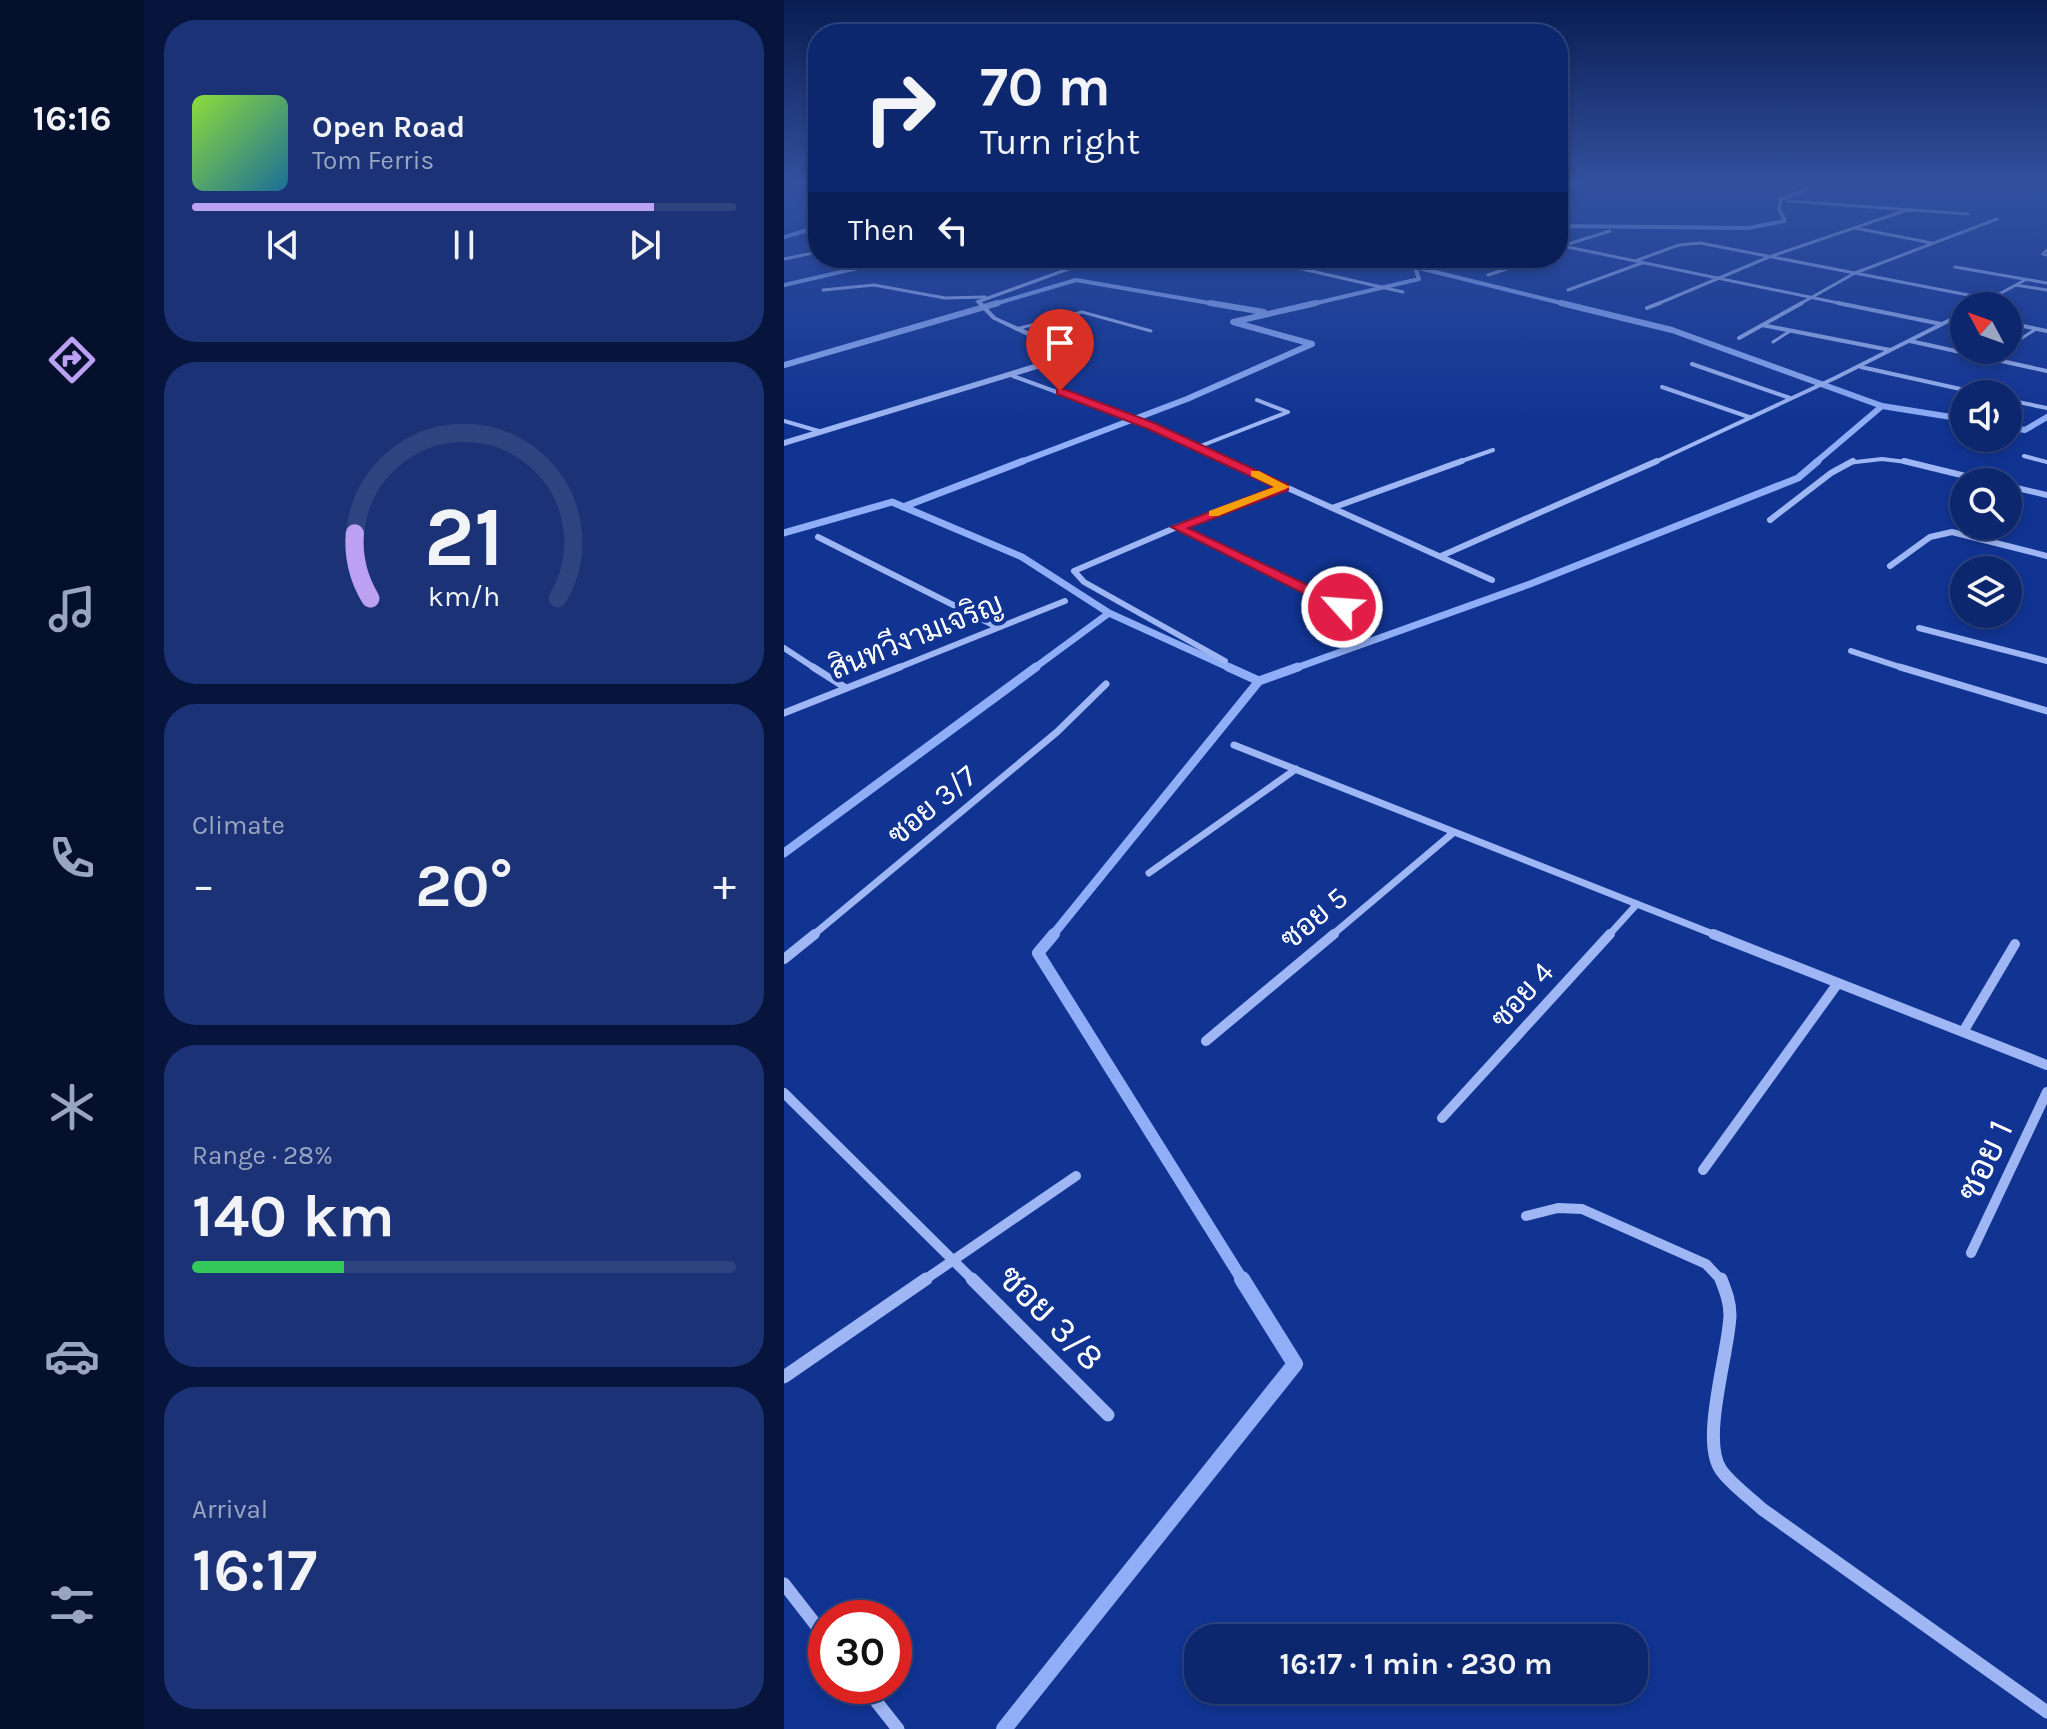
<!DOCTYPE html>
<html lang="en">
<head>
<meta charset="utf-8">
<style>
  :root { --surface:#0d276e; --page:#1b3376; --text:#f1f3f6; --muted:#9aa5c2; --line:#2d4481; --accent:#bca0f2 }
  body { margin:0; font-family:Karla,Sarabun,sans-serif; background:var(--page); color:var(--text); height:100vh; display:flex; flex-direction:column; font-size:30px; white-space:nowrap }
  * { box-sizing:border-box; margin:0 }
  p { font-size:26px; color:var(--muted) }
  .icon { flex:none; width:44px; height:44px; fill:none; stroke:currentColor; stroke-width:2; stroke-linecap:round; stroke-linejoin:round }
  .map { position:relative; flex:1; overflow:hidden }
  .panel { display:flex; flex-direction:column; gap:20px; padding:20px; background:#07153c; width:640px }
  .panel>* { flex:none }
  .banner { position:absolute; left:24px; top:24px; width:760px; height:244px; border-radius:32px; box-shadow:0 4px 12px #0003,0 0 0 2px var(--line); background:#0d276e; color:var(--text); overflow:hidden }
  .needle { width:52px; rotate:311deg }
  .buttons { position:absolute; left:1166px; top:292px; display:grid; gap:16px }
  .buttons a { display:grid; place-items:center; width:72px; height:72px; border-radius:50%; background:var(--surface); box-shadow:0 4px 12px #0003,0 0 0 2px var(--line); font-size:40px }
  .speed { position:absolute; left:24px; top:1600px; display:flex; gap:16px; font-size:40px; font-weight:700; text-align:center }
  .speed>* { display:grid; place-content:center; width:104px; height:104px; border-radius:50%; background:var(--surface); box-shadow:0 4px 12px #0003,0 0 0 2px var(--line); line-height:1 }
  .speed .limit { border:12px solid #d22; background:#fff; color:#111 }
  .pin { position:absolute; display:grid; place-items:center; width:68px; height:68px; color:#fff; margin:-82px -34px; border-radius:50% 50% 50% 0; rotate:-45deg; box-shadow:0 0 8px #0007 }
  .pin .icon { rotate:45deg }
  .me { position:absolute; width:88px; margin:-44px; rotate:296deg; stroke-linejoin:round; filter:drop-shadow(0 0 6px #0008) }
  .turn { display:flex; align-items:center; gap:28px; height:168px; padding:0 40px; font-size:36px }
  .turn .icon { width:104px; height:104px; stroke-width:2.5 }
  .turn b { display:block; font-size:56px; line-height:68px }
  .then { display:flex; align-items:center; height:76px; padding:0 40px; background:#0003; gap:16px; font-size:30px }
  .big { font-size:60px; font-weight:700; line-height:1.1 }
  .panel .tile { flex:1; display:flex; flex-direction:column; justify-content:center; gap:12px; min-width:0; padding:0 28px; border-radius:32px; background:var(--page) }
  .panel .dial { align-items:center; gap:0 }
  .dial svg { height:208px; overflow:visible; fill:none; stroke:var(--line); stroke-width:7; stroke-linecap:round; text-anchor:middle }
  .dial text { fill:var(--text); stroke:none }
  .song { display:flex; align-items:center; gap:24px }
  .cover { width:96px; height:96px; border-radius:12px; background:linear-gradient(135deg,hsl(90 70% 55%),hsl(200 70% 35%)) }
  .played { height:8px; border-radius:4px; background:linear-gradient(90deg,var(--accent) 85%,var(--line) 85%) }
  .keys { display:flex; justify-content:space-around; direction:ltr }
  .heat { display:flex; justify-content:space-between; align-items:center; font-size:44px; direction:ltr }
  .charge { height:12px; border-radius:6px; background:linear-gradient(90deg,#34c759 28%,var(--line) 0) }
  .trip { position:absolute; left:400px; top:1624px; width:464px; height:80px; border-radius:32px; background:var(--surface); box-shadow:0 4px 12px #0003,0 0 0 2px var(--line); font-weight:700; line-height:80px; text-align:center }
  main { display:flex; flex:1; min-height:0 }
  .menu { display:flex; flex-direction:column; width:144px; justify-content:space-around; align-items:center; background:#05102c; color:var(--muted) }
  .menu .icon { width:56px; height:56px }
  .menu .on { color:var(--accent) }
  .menu b { font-size:36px; color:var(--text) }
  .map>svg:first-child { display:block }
</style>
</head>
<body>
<main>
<nav class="menu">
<b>16:16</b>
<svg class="icon on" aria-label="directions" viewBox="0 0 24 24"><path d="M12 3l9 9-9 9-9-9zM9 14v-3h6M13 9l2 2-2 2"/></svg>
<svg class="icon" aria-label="music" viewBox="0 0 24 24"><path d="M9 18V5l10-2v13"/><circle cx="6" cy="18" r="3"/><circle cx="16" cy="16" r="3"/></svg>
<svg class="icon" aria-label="phone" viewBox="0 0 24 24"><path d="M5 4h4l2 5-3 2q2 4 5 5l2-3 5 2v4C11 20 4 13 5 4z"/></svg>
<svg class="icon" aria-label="climate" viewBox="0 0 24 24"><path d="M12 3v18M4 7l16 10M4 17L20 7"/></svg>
<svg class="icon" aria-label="car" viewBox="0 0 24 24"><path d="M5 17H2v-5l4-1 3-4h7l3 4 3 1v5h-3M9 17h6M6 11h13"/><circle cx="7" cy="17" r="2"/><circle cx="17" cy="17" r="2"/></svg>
<svg class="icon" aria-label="filters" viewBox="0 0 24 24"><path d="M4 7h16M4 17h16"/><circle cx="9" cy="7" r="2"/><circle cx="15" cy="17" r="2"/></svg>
</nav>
<section class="panel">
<div class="tile">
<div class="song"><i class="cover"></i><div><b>Open Road</b><p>Tom Ferris</p></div></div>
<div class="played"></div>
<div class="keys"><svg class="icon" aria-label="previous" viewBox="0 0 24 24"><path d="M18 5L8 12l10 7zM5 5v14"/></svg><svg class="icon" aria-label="pause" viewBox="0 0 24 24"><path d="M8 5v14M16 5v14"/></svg><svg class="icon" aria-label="next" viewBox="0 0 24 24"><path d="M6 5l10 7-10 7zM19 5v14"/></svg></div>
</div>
<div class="tile dial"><svg viewBox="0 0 100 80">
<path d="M14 69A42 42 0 1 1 86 69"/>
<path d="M14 69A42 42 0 0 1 8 44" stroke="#bca0f2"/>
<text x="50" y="56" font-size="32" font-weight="700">21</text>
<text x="50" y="72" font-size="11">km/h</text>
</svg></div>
<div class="tile"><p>Climate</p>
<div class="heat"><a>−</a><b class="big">20°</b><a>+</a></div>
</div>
<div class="tile"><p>Range · 28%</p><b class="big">140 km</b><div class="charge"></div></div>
<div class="tile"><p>Arrival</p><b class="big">16:17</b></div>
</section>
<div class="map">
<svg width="1263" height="1729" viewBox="0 0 1263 1729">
  <rect width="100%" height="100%" fill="#113493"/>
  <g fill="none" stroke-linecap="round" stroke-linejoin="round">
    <path stroke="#8faef7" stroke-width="4" d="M 774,190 L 790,182
      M 774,226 L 964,228 L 1001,221 L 995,209 L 997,199 L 1020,191 L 1026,182
      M 0,237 L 34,227
      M 0,285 L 117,258
      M 207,305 L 292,280 L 437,305
      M 524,305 L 635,279 L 631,267 L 785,305"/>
    <path stroke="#8faef7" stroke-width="6" d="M 426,303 L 480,312
      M 777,303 L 888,330 L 1098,406 L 1180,419
      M 0,365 L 214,303
      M 1224,427 L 1241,430 L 1263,417
      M 234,463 L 403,399 L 528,344 L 449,322 L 532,303
      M 1031,463 L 1098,406"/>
    <path stroke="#8faef7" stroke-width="7" d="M 119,507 L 239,461
      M 0,533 L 108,502 L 238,557 L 325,613 L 448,669
      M 249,669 L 325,613
      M 509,669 L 746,584 L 1014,478 L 1034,461"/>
    <path stroke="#8faef7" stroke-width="9" d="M 444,667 L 475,681
      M 0,853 L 252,667
      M 268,936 L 475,681 L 514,667"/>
    <path stroke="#8faef7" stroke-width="12" d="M 270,934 L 254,953 L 459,1281"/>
    <path stroke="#8faef7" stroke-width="16" d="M 220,1729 L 511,1364 L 458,1279"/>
    <path stroke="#9eb6f3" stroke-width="3" d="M 232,329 L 298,312 L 367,331
      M 1235,340 L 1252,329
      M 989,342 L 1006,331"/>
    <path stroke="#9eb6f3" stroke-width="3" d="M 1004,201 L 1184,214
      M 1071,228 L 1148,243
      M 774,245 L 1064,305
      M 781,245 L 826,231
      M 1263,250 L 1259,254 L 1263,255
      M 278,258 L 301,263
      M 470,258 L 619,292
      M 688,258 L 726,267
      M 0,259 L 34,252
      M 851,261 L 895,245 L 916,243 L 1205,299
      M 1171,267 L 1263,283
      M 704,275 L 756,258
      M 1232,285 L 1263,290
      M 39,290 L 90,285 L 161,298 L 201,297
      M 784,290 L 858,263
      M 871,305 L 985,257 L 1126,209
      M 1014,305 L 1071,273 L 1213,219
      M 1195,305 L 1241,280"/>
    <path stroke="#9eb6f3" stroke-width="4" d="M 1054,303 L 1157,324
      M 1193,306 L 1199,303
      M 863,308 L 876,303
      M 1224,323 L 1263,331
      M 978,325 L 1106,350
      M 955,338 L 1018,303
      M 1126,341 L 1263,371
      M 908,364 L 1006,398
      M 1077,367 L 1199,394
      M 229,376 L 366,426 L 449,463
      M 878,387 L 965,417
      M 1224,400 L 1263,408
      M 0,421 L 38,432
      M 414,447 L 504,412 L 473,400
      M 1240,456 L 1263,462
      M 672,463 L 709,450
      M 869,463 L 1051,378 L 1180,313
      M 1063,463 L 1098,459 L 1131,463"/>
    <path stroke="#9eb6f3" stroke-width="6" d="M 444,461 L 708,580
      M 1120,461 L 1206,482
      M 1224,486 L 1263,495
      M 548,508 L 678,461
      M 986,520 L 1047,473 L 1069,461
      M 393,527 L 585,621
      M 34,537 L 213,627
      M 657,556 L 873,461
      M 1106,566 L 1146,537 L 1168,532 L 1263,556
      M 1135,628 L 1263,661
      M 0,648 L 32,669
      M 1067,651 L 1122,669
      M 441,661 L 300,582 L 290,571 L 393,527 L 500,487
      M 111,669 L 281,601"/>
    <path stroke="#9eb6f3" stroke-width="7" d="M 29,667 L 62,688
      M 1116,667 L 1263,711
      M 0,713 L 116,667
      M 450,745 L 934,936
      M 365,873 L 512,769
      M 28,936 L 273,732 L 322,684
      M 547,936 L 670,832
      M 824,936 L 853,904"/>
    <path stroke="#9eb6f3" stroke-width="10" d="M 929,934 L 1263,1065
      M 0,959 L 31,934
      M 1179,1032 L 1231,944
      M 422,1041 L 550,934
      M 0,1093 L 190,1281
      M 658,1118 L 826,934
      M 919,1170 L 1054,983
      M 742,1216 L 774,1208 L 798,1209 L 922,1264 L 938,1281
      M 1187,1253 L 1263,1092
      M 139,1281 L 292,1176"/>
    <path stroke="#9eb6f3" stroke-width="13" d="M 188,1279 L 324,1415
      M 937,1279 C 942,1292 946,1302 946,1315 C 945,1352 916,1440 937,1470 C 947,1484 965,1497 978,1509 L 1263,1712
      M 0,1377 L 142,1279
      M 0,1584 L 42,1638
      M 80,1686 L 114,1729"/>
    <path fill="#9eb6f3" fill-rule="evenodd" d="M 310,258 L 319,258 L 198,302 L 212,317 L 282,348 L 283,354 L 276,362 L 0,446 L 0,440 L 270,358 L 275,351 L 208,319 L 191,301 Z"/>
  </g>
  <linearGradient id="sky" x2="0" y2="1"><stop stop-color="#091d51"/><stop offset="0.43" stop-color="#32509e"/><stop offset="1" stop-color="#32509e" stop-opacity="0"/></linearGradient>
  <rect width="1263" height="424" fill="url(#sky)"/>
  <path fill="#e11d48" stroke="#92132f" stroke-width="2" d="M 273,389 L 280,389 L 370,423 L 504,485 L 504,490 L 404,528 L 563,604 L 563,610 L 553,610 L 387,527 L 490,487 L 362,428 L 273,394 Z"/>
  <path fill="#f59e0b" d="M 467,471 L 475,471 L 506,487 L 434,516 L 425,516 L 425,511 L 490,487 L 467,476 Z"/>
  <g text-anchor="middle" stroke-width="8" stroke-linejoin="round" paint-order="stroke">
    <g font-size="30" fill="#fff" stroke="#113493">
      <text transform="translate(132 636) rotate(-22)" y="10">สินทวีงามเจริญ</text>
      <text transform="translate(148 805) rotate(-40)" y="10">ซอย 3/7</text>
      <text transform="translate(530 918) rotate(-40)" y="10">ซอย 5</text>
      <text transform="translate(738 995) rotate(-48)" y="10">ซอย 4</text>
    </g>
    <g font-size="36" fill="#fff" stroke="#113493">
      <text transform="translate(1200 1160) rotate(-65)" y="13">ซอย 1</text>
      <text transform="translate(268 1317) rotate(45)" y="13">ซอย 3/8</text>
    </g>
  </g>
</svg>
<div class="buttons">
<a><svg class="needle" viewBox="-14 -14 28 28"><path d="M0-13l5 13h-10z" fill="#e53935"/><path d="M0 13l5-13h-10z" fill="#9aa5c2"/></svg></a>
<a><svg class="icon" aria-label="sound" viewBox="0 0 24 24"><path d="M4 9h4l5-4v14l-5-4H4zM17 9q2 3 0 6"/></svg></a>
<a><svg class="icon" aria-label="search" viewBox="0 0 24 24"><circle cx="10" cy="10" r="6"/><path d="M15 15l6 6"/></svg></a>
<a><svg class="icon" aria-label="layers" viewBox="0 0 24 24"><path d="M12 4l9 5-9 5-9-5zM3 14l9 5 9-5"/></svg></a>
</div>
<div class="speed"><div class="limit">30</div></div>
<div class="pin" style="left:276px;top:391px;background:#d93025"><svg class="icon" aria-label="arrive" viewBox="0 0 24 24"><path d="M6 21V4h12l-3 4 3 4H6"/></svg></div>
<svg class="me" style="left:558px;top:607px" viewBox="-20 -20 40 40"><circle r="17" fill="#e11d48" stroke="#fff" stroke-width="3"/><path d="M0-11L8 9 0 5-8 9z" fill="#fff"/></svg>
<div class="trip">16:17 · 1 min · 230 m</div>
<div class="banner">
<div class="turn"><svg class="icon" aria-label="right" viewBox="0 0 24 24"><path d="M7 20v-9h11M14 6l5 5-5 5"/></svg><div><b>70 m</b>Turn right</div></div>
<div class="then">Then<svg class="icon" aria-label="left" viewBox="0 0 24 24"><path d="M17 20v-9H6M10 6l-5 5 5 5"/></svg></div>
</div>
</div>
</main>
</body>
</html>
